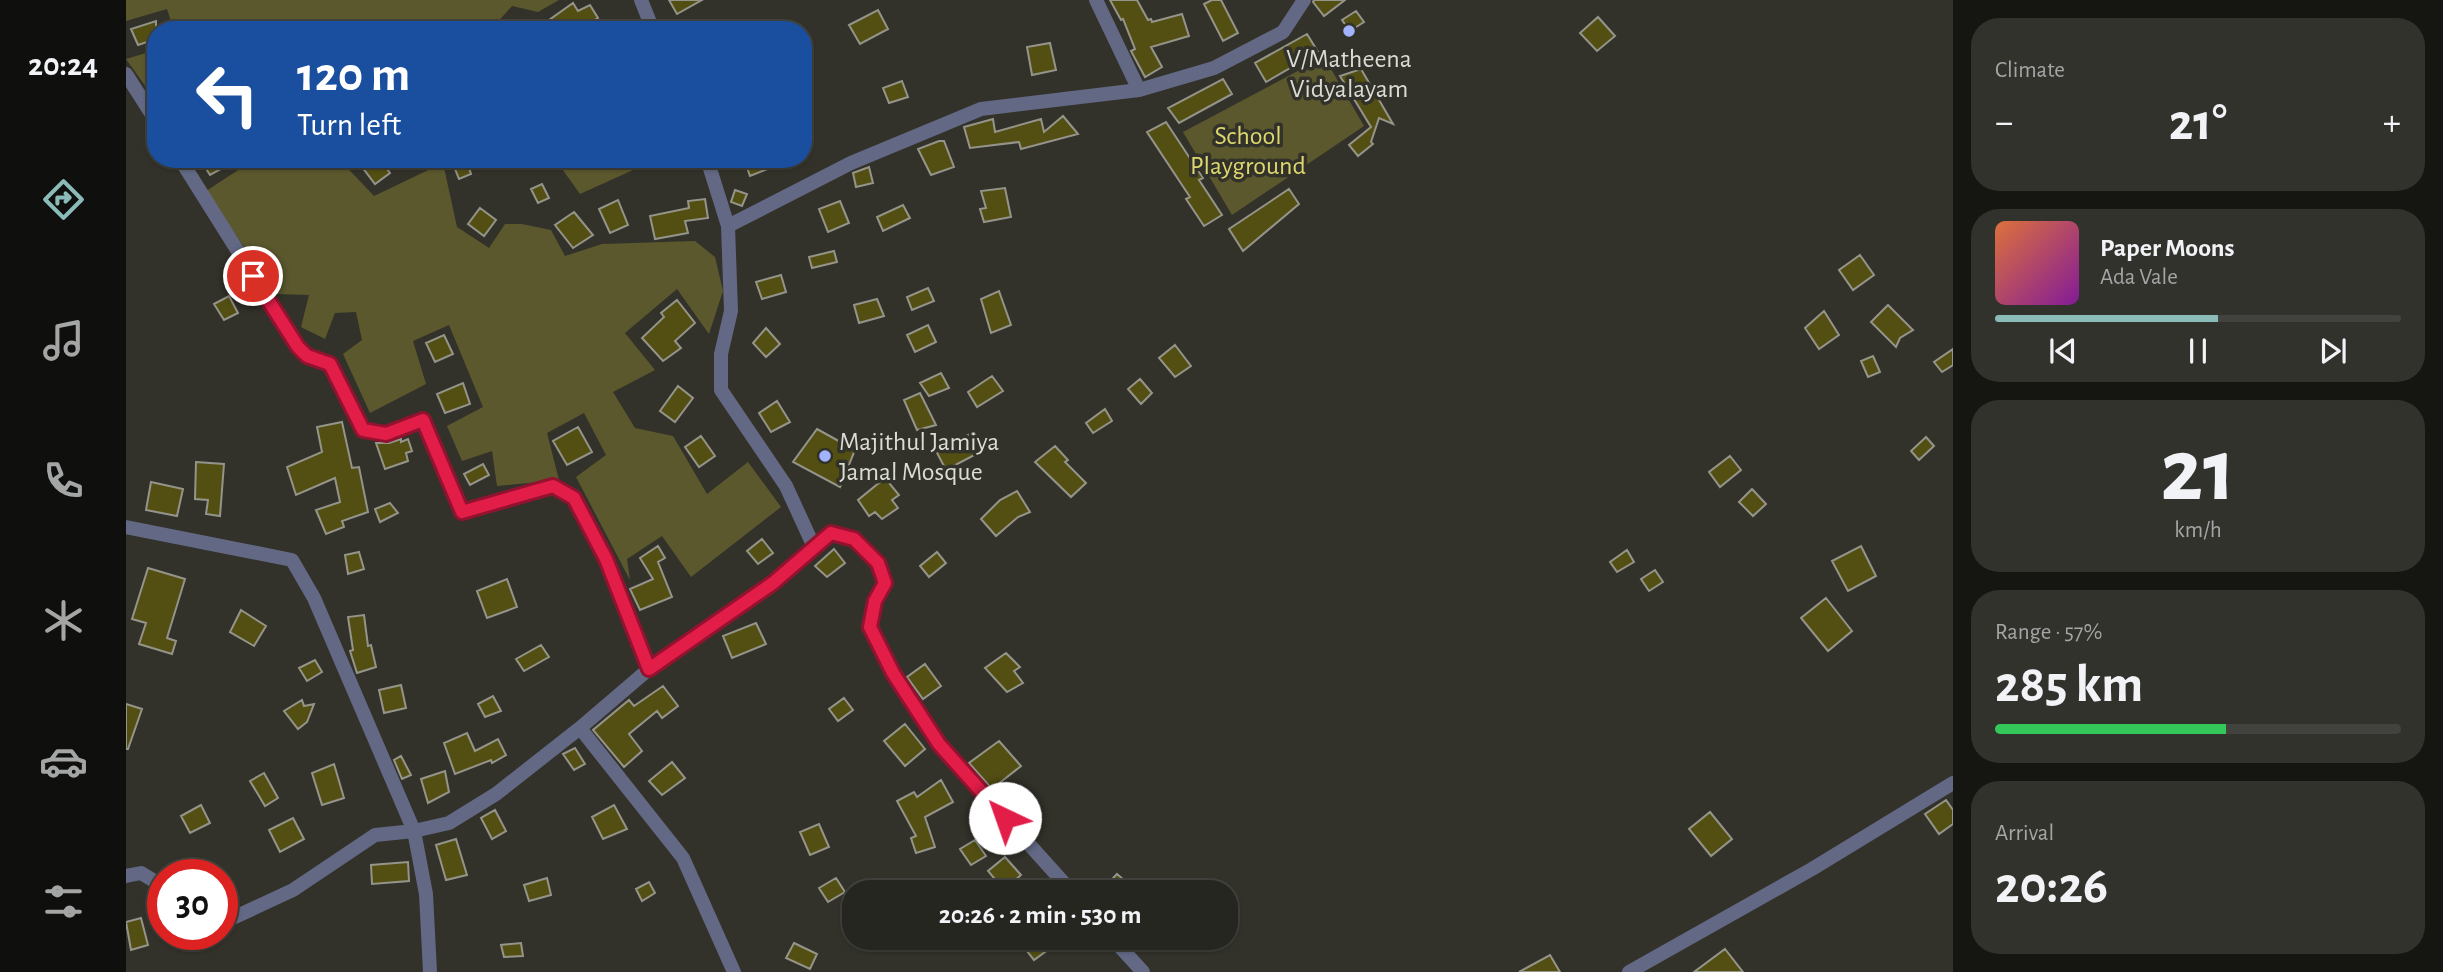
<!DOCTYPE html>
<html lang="en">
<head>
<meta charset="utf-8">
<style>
  :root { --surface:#262620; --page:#32322d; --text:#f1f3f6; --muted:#a4a5a5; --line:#42433e; --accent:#8bbbb9 }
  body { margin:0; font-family:"Alegreya Sans",sans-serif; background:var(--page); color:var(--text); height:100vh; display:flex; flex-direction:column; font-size:26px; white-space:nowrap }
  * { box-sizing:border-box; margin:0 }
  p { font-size:23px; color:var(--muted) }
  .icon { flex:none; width:38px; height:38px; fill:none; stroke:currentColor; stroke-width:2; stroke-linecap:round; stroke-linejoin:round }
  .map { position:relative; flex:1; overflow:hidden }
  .panel { display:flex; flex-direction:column; gap:18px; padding:18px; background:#151512; width:490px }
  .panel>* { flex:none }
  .hud { position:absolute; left:21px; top:21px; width:665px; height:147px; border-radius:28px; box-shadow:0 2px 5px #0004,0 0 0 2px var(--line); background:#1a4fa0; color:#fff; overflow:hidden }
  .speed { position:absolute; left:21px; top:859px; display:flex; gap:14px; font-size:35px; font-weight:700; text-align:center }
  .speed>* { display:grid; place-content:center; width:91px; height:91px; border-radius:50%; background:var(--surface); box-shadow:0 2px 5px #0004,0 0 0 2px var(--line); line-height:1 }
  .speed .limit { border:10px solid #d22; background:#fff; color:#111 }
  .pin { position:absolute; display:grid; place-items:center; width:60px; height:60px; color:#fff; margin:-30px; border:4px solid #fff; border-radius:50%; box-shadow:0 2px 7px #0007 }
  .me { position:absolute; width:77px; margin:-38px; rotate:318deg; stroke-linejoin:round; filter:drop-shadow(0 0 5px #0008) }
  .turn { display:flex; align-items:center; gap:24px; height:147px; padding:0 35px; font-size:32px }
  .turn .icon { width:91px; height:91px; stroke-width:2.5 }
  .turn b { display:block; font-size:49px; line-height:60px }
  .big { font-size:52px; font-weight:600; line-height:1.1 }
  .panel .widget { flex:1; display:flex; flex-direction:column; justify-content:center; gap:10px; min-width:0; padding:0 24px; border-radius:28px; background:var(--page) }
  .panel .dial { align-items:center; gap:0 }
  .dial b { font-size:91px; line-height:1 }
  .song { display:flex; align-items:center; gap:21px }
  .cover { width:84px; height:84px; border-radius:10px; background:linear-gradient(135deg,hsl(20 70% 55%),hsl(290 70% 35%)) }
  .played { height:7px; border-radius:4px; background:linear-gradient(90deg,var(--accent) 55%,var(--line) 55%) }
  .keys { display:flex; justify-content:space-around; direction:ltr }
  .heat { display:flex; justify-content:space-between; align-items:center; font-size:38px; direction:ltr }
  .charge { height:10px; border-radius:5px; background:linear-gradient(90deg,#34c759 57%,var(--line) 0) }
  .trip { position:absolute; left:716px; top:880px; width:396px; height:70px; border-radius:28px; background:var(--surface); box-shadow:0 2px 5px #0004,0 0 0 2px var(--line); font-weight:600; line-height:70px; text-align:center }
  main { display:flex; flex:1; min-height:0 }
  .tabs { display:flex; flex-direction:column; width:126px; justify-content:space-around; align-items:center; background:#0f0f0d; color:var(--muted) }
  .tabs .icon { width:49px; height:49px }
  .tabs .on { color:var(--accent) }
  .tabs b { font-size:32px; color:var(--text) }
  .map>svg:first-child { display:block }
</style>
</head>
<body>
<main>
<nav class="tabs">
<b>20:24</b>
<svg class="icon on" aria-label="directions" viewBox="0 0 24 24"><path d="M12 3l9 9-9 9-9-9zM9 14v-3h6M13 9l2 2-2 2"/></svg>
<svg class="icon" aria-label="music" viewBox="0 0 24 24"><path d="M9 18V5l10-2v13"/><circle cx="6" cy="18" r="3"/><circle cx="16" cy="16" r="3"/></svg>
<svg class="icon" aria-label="phone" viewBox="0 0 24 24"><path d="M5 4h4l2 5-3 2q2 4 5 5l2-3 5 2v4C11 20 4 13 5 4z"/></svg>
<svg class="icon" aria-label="climate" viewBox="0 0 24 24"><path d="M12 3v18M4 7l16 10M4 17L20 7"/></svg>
<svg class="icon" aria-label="car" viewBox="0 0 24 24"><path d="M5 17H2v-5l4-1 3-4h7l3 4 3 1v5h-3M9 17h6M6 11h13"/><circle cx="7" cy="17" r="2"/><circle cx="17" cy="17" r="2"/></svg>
<svg class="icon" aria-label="filters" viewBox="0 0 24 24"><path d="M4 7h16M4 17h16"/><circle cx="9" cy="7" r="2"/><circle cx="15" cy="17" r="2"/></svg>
</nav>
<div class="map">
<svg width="1827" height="972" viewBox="0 0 1827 972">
  <rect width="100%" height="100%" fill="#32322a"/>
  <path fill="#5b582e" d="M 0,0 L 433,0 L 412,12 L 386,6 L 368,26 L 370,30 L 48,30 L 41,9 L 0,21 Z
    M 30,50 L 30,101 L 0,59 Z
    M 1198,57 L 1238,126 L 1106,215 L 1057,132 Z
    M 122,159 L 213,159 L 248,196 L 317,163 L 331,227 L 363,248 L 379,224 L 396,224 L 425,230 L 439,256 L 476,244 L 569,241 L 589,257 L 597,291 L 583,334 L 551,289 L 499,333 L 529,370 L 487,392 L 509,428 L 547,436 L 581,494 L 622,462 L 655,507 L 565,577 L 536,536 L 501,559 L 504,580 L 450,477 L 480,455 L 458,413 L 421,433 L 433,480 L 371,486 L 366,451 L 336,461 L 321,426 L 357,407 L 323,325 L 287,341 L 300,384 L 244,413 L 217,354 L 236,340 L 230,312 L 209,313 L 199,339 L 175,327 L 183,295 L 150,294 L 80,191 L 123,163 Z
    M 429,159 L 525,159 L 527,161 L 454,194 Z"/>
  <path fill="#534f13" stroke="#95948b" stroke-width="2" d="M 543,0 L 576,0 L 551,14 Z
    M 984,0 L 1011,0 L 1022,20 L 1025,19 L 1026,22 L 1056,14 L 1063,36 L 1025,47 L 1036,67 L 1019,77 L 1005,51 L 1009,49 L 997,19 L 995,20 Z
    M 1086,0 L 1095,0 L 1112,33 L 1097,41 L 1078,4 Z
    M 1188,0 L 1219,0 L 1198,16 L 1187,2 Z
    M 447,3 L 452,11 L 464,5 L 472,18 L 463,23 L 467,30 L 409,30 Z
    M 752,10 L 762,29 L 734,44 L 723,25 Z
    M 1230,11 L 1238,22 L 1224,31 L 1216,20 Z
    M 1472,17 L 1489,36 L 1471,51 L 1454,33 Z
    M 30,21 L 30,39 L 12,45 L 5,29 Z
    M 1181,34 L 1192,52 L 1140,82 L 1129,63 Z
    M 924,43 L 930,70 L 906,75 L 901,47 Z
    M 1235,69 L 1267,124 L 1253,118 L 1245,142 L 1247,144 L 1232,156 L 1223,145 L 1245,127 L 1214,76 Z
    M 1097,79 L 1106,94 L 1053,123 L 1042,108 Z
    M 776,81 L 782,97 L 763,103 L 757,88 Z
    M 937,116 L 952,134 L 895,149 L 893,142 L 844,148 L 838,127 L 867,119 L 869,132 L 915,119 L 918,132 Z
    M 1040,122 L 1077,178 L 1073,180 L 1096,215 L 1078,226 L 1060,199 L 1064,197 L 1021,132 Z
    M 813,141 L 818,141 L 828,167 L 805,175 L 792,149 Z
    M 74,159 L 113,159 L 84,175 Z
    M 230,159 L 254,159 L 264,173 L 249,184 Z
    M 325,159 L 340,159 L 345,174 L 333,179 Z
    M 618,159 L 664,159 L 664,160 L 624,176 Z
    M 743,167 L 747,183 L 730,187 L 727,173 Z
    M 416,184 L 423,198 L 412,203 L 405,189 Z
    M 879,188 L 885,217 L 858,222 L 854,209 L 860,208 L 855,191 Z
    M 1163,189 L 1173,204 L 1117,251 L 1103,229 Z
    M 609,190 L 621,194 L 616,206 L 605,202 Z
    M 579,199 L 582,218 L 559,221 L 562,233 L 529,239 L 524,216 L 563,208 L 562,201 Z
    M 492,200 L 502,225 L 484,233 L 473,209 Z
    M 714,201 L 723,223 L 702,232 L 693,209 Z
    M 777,205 L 784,218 L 757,231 L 751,217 Z
    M 354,208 L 370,220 L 358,236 L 342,224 Z
    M 448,212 L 467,235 L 447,248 L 429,225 Z
    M 708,251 L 711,262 L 686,268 L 683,257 Z
    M 1734,255 L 1748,275 L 1727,290 L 1713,270 Z
    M 655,275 L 660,292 L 636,299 L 630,282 Z
    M 802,288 L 808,301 L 786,310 L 781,297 Z
    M 873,291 L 885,325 L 865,333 L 855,299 Z
    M 103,296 L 112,313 L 98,320 L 88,304 Z
    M 751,299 L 758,316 L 733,323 L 728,305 Z
    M 551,300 L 569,323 L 549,341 L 555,348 L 537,361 L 516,338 L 538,317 L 535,313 Z
    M 1762,305 L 1787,330 L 1774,338 L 1770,347 L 1745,322 Z
    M 1698,311 L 1713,335 L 1693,349 L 1679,328 Z
    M 802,325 L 810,342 L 789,352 L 781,335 Z
    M 640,328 L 654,344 L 640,357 L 627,343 Z
    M 318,335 L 327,354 L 309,362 L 300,343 Z
    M 1049,345 L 1065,366 L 1049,377 L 1033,358 Z
    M 1827,349 L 1827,365 L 1816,372 L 1808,362 Z
    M 1747,356 L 1754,372 L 1742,377 L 1735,361 Z
    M 815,373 L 823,388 L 803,396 L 794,383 Z
    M 866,376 L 877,391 L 851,407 L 842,392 Z
    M 1014,379 L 1026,393 L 1015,404 L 1002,389 Z
    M 337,383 L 344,404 L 319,413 L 311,394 Z
    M 552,386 L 567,398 L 549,422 L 534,411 Z
    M 794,393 L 810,425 L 791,430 L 778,400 Z
    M 651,401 L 664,422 L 645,432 L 633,413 Z
    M 979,409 L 986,421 L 967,433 L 960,423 Z
    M 216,422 L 226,468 L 233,467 L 242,512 L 216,521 L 218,527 L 200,534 L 190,510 L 214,502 L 209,478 L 170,495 L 161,467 L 196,452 L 191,427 Z
    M 452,427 L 466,452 L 441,465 L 427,441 Z
    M 691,429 L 729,450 L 714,487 L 667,462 Z
    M 848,432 L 858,450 L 820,470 L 810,451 Z
    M 575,436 L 589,456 L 573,467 L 559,447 Z
    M 1800,437 L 1808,446 L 1793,460 L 1785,451 Z
    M 275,439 L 275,442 L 282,439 L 286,451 L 280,453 L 282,461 L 259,469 L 250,443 L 263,443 Z
    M 929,446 L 942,460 L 939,462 L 960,483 L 945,497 L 909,462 Z
    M 1604,456 L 1615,470 L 1594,487 L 1583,472 Z
    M 70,462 L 98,464 L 94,516 L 80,514 L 82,500 L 69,499 Z
    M 357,464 L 363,475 L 344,485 L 338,474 Z
    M 759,478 L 773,495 L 766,500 L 772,508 L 756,519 L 749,512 L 743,516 L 732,500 Z
    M 25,482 L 57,489 L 51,516 L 20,510 Z
    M 1626,489 L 1640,504 L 1627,516 L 1613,502 Z
    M 891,491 L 904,512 L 892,517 L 870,536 L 855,519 L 874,500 Z
    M 264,503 L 272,513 L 254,522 L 249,509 Z
    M 636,539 L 647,553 L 632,564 L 621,551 Z
    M 532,546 L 539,558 L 532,562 L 546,597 L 514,610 L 504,589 L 527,579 L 514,558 Z
    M 1735,546 L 1750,576 L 1722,591 L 1706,561 Z
    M 708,549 L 719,563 L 701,577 L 689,566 Z
    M 1501,550 L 1508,562 L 1491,572 L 1484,562 Z
    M 233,552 L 238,569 L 222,574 L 219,555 Z
    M 811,552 L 820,563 L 803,577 L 794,566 Z
    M 22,568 L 59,579 L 41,638 L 50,641 L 46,654 L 13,644 L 20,623 L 6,619 Z
    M 1529,570 L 1537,582 L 1523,591 L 1515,579 Z
    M 381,579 L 391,607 L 361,618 L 351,591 Z
    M 1700,598 L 1726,631 L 1702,651 L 1675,618 Z
    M 115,610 L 140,626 L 128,646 L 104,632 Z
    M 238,615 L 242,646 L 245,645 L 250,667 L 231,673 L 224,651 L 227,650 L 222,617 Z
    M 630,623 L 640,644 L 606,658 L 597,636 Z
    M 415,645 L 423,657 L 398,671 L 390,659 Z
    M 880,653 L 894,667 L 888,671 L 897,683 L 881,692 L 859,668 Z
    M 189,660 L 196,672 L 181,681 L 173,668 Z
    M 799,664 L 815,686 L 797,699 L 781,677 Z
    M 275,685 L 280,708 L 258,713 L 253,690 Z
    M 537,686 L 552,706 L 536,718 L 531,711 L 503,734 L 516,751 L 498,767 L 467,730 L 503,700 L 508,706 Z
    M 367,696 L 375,711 L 359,717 L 352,704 Z
    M 718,698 L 727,710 L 712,721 L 703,709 Z
    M 176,700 L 178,706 L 188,704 L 181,722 L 172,729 L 158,711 Z
    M 0,704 L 16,709 L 2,749 L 0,749 Z
    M 779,724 L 799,749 L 779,766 L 758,741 Z
    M 341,733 L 349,751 L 372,739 L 380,755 L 366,763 L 365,760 L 329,774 L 318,743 Z
    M 873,741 L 895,766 L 866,789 L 843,763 Z
    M 449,748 L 459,764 L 448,770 L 437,754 Z
    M 275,756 L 285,775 L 276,779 L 268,760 Z
    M 546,762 L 559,778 L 536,795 L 523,781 Z
    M 208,764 L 218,798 L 196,805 L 186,773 Z
    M 319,771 L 323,792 L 302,803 L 295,779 Z
    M 138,773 L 152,798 L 139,806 L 124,781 Z
    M 815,780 L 827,802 L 799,817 L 809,847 L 790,853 L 785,838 L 790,836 L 771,801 L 788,792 L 791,797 Z
    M 1820,800 L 1827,810 L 1827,824 L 1813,834 L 1799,814 Z
    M 75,805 L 84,823 L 64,833 L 55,816 Z
    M 488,805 L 501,829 L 477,839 L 466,817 Z
    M 369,810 L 380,831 L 366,839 L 355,818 Z
    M 1584,812 L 1606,839 L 1585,856 L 1563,829 Z
    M 167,818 L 178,839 L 154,852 L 143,830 Z
    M 693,824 L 703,847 L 684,855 L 674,832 Z
    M 330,839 L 341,875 L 320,880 L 310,845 Z
    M 849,840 L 860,856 L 845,865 L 834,849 Z
    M 879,857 L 895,875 L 878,890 L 862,871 Z
    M 282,862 L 283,881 L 246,884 L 245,865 Z
    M 991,874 L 1012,892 L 974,892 Z
    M 421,878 L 425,895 L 403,901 L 398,885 Z
    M 710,878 L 719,892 L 702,902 L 693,888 Z
    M 523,882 L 529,893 L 516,901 L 510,889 Z
    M 15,918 L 22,945 L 5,950 L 0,922 Z
    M 891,938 L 938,938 L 908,960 Z
    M 395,943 L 397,956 L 378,957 L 375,945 Z
    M 668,943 L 691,954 L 684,969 L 660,958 Z
    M 1599,949 L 1617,972 L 1568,972 Z
    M 1424,955 L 1434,972 L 1393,972 Z"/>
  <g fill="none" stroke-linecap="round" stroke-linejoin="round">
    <path stroke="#636985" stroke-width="14" d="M 515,0 L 527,30
      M 970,0 L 1013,90
      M 0,74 L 30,121
      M 54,159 L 172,347 L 182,357 L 204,364 L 237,430 L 260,434 L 297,420 L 336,512 L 427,486 L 448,498 L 480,559 L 523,669
      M 602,226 L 725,163 L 855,109 L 1013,90 L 1088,68 L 1157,32 L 1178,0
      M 0,527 L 166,560 L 188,598 L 288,831 L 300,894 L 304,972
      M 688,547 L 705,533 L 728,539 L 752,563 L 759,583 L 749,602 L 744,627 L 767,673 L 813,744 L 946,892
      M 454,728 L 557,858 L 608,972
      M 0,876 L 15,873 L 35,885 L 37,888
      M 96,923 L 167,890 L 249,835 L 288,831 L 323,823 L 370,794 L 454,728 L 523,669 L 647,583 L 688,547 L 660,486 L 595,390 L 595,354 L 605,311 L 602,226 L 581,159
      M 986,938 L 1017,972
      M 1503,972 L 1686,869 L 1827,783"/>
  </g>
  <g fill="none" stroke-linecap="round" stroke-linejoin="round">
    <g stroke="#92132f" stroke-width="18">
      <path id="route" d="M 127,276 L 172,347 L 181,356 L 204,364 L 237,430 L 260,434 L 297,420 L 336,512 L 427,486 L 448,498 L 480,559 L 523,669 L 647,583 L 705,533 L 728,539 L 752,563 L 759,583 L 749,601 L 744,627 L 767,673 L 813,744 L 879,818"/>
    </g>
    <use href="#route" stroke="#e11d48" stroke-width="12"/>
  </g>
  <g fill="#a3b2fd" stroke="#32322a" stroke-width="2.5">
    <circle cx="1223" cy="31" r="7"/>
    <circle cx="699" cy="456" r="7"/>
  </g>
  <g text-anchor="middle" stroke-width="7" stroke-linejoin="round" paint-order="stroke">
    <g font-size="26" fill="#dcdcd7" stroke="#32322a">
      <text x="1223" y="67">V/Matheena<tspan x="1223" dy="30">Vidyalayam</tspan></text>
      <text x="713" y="450" text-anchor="start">Majithul Jamiya<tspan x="713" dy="30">Jamal Mosque</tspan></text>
    </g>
    <g font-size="26" fill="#ded76d" stroke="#32322a">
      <text x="1122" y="144">School<tspan x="1122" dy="30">Playground</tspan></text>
    </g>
  </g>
</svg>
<div class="speed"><div class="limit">30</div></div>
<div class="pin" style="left:127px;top:276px;background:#d93025"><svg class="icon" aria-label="arrive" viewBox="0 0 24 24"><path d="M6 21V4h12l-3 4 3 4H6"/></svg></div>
<svg class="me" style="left:879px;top:818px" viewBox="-20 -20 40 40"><circle r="19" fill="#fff"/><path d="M0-13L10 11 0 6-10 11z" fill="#e11d48"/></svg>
<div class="trip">20:26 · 2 min · 530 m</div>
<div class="hud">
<div class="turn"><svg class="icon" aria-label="left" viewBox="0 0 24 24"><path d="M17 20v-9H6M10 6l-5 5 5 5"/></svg><div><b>120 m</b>Turn left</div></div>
</div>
</div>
<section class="panel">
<div class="widget"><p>Climate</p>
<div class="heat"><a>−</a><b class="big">21°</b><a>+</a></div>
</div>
<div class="widget">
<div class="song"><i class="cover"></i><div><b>Paper Moons</b><p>Ada Vale</p></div></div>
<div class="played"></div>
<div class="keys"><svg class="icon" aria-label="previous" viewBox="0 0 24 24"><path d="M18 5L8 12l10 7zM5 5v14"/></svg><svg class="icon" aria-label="pause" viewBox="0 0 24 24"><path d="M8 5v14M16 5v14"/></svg><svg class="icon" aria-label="next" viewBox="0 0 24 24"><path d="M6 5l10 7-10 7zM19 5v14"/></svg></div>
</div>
<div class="widget dial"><b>21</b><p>km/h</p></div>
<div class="widget"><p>Range · 57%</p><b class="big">285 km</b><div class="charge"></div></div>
<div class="widget"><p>Arrival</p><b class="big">20:26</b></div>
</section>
</main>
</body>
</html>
